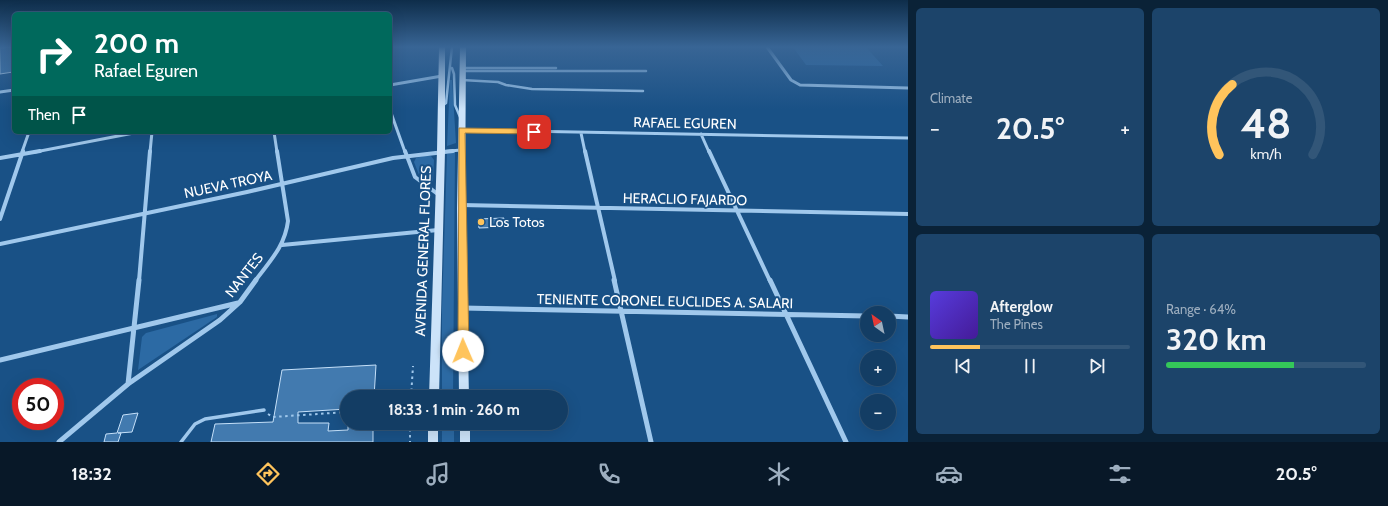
<!DOCTYPE html>
<html lang="en">
<head>
<meta charset="utf-8">
<style>
  :root { --surface:#133d64; --page:#1c446a; --text:#f1f3f6; --muted:#9daebf; --line:#325678; --accent:#ffc45c }
  body { margin:0; font-family:Cabin,sans-serif; background:var(--page); color:var(--text); height:100vh; display:flex; flex-direction:column; font-size:15px; white-space:nowrap }
  * { box-sizing:border-box; margin:0 }
  p { font-size:13px; color:var(--muted) }
  .icon { flex:none; width:22px; height:22px; fill:none; stroke:currentColor; stroke-width:2; stroke-linecap:round; stroke-linejoin:round }
  .map { position:relative; flex:1; overflow:hidden }
  .sheet { display:flex; flex-direction:column; gap:8px; padding:8px; background:#0a2237; width:480px }
  .sheet>* { flex:none }
  .hud { position:absolute; left:12px; top:12px; width:380px; height:122px; border-radius:6px; box-shadow:0 4px 16px #0002,0 0 0 1px var(--line); background:#00695c; color:#fff; overflow:hidden }
  .needle { width:26px; rotate:327deg }
  .buttons { position:absolute; left:860px; top:306px; display:grid; gap:8px }
  .buttons a { display:grid; place-items:center; width:36px; height:36px; border-radius:50%; background:var(--surface); box-shadow:0 4px 16px #0002,0 0 0 1px var(--line); font-size:20px }
  .speed { position:absolute; left:12px; top:378px; display:flex; gap:8px; font-size:20px; font-weight:700; text-align:center }
  .speed>* { display:grid; place-content:center; width:52px; height:52px; border-radius:50%; background:var(--surface); box-shadow:0 4px 16px #0002,0 0 0 1px var(--line); line-height:1 }
  .speed .limit { border:6px solid #d22; background:#fff; color:#111 }
  .pin { position:absolute; display:grid; place-items:center; width:34px; height:34px; color:#fff; margin:-17px; border-radius:8px; box-shadow:0 2px 6px #0006 }
  .me { position:absolute; width:44px; margin:-22px; rotate:359deg; stroke-linejoin:round; filter:drop-shadow(0 0 3px #0008) }
  .turn { display:flex; align-items:center; gap:14px; height:84px; padding:0 16px; font-size:18px }
  .turn .icon { width:52px; height:52px; stroke-width:2.5 }
  .turn b { display:block; font-size:28px; line-height:34px }
  .then { display:flex; align-items:center; height:38px; padding:0 16px; background:#0003; gap:8px; font-size:15px }
  .big { font-size:30px; font-weight:700; line-height:1.1 }
  .sheet .widget { flex:1; display:flex; flex-direction:column; justify-content:center; gap:6px; min-width:0; padding:0 14px; border-radius:6px; background:var(--page) }
  .sheet .dial { align-items:center; gap:0 }
  .dial svg { height:104px; overflow:visible; fill:none; stroke:var(--line); stroke-width:7; stroke-linecap:round; text-anchor:middle }
  .dial text { fill:var(--text); stroke:none }
  .song { display:flex; align-items:center; gap:12px }
  .cover { width:48px; height:48px; border-radius:6px; background:linear-gradient(135deg,hsl(250 70% 55%),hsl(260 70% 35%)) }
  .played { height:4px; border-radius:2px; background:linear-gradient(90deg,var(--accent) 25%,var(--line) 25%) }
  .keys { display:flex; justify-content:space-around; direction:ltr }
  .heat { display:flex; justify-content:space-between; align-items:center; font-size:22px; direction:ltr }
  .charge { height:6px; border-radius:3px; background:linear-gradient(90deg,#34c759 64%,var(--line) 0) }
  .sheet .tiles { flex:1; display:grid; gap:8px; grid-template-columns:repeat(2,1fr) }
  .trip { position:absolute; left:340px; top:390px; width:228px; height:40px; border-radius:20px; background:var(--surface); box-shadow:0 4px 16px #0002,0 0 0 1px var(--line); font-weight:700; line-height:40px; text-align:center }
  .dock { display:flex; height:64px; justify-content:space-around; align-items:center; background:#081828; color:var(--muted) }
  .dock .icon { width:28px; height:28px }
  .dock .selected { color:var(--accent) }
  .dock b { font-size:18px; color:var(--text) }
  main { display:flex; flex:1; min-height:0 }
  .map>svg:first-child { display:block }
</style>
</head>
<body>
<main>
<div class="map">
<svg width="908" height="442" viewBox="0 0 908 442">
  <rect width="100%" height="100%" fill="#195186"/>
  <path fill="#2c6aa4" d="M 793,47 L 866,47 L 883,66 L 806,65 Z
    M 450,80 L 452,80 L 456,143 L 447,146 Z
    M 455,152 L 453,397 L 442,397 L 442,308 L 447,154 Z
    M 423,156 L 431,156 L 434,160 L 433,181 L 429,183 L 421,180 L 414,162 L 416,158 Z
    M 217,314 L 217,317 L 138,370 L 142,337 L 146,333 Z
    M 442,423 L 454,423 L 454,442 L 442,442 Z"/>
  <path fill="#427aaf" stroke="#c5e0f9" d="M 14,47 L 14,68 L 13,72 L 0,74 L 0,48 Z
    M 504,218 L 505,227 L 479,228 L 478,219 Z
    M 376,365 L 374,397 L 347,397 L 347,409 L 298,412 L 298,423 L 329,423 L 328,431 L 348,430 L 348,423 L 363,423 L 362,428 L 373,428 L 373,442 L 211,442 L 215,424 L 273,422 L 282,370 Z
    M 138,413 L 132,432 L 118,433 L 121,433 L 118,442 L 104,442 L 106,434 L 117,433 L 123,415 Z"/>
  <g fill="none" stroke-linecap="round" stroke-linejoin="round">
    <path stroke="#a0c8ec" stroke-width="2" stroke-dasharray="2.5 3.5" stroke-linecap="butt" d="M 411,397 L 413,366
      M 268,414 L 273,417 L 347,412
      M 410,423 L 410,442"/>
    <path stroke="#a0c8ec" stroke-width="2.5" d="M 452,68 L 454,74 L 455,105 L 460,117
      M 463,68 L 556,68
      M 463,71 L 646,71
      M 462,80 L 498,82 L 506,85 L 532,89 L 643,91
      M 442,106 L 446,103 L 452,47"/>
    <path stroke="#a0c8ec" stroke-width="3.5" d="M 181,442 L 195,424 L 205,419 L 264,410"/>
    <path stroke="#a0c8ec" stroke-width="3" d="M 767,47 L 791,80 L 800,85 L 908,88
      M 390,85 L 442,76
      M 0,92 L 14,90
      M 390,110 L 405,152
      M 461,130 L 908,138
      M 274,132 L 277,152
      M 581,133 L 585,152
      M 701,134 L 709,152
      M 22,152 L 29,132
      M 35,152 L 139,132
      M 150,152 L 152,132
      M 438,152 L 461,150"/>
    <path stroke="#a0c8ec" stroke-width="4" d="M 405,151 L 415,177 L 439,195
      M 585,151 L 615,281
      M 709,151 L 770,281
      M 0,158 L 40,151
      M 461,205 L 908,214
      M 0,219 L 23,151
      M 0,244 L 247,192 L 393,158 L 453,151
      M 282,245 L 438,230
      M 139,281 L 150,151
      M 255,281 C 270,261 285,246 288,221 L 277,151"/>
    <path stroke="#a0c8ec" stroke-width="5" d="M 614,280 L 651,442
      M 770,280 L 846,442
      M 463,308 L 867,316
      M 889,316 L 908,317
      M 0,360 L 238,303
      M 128,384 L 139,280
      M 59,442 L 128,384 L 220,320 L 240,302 L 256,280"/>
    <path fill="#cce3f9" fill-rule="evenodd" d="M 439,47 L 445,47 L 445,151 L 439,397 L 429,397 L 437,151 Z
      M 460,47 L 466,47 L 465,208 L 469,397 L 459,397 L 457,208 Z
      M 428,423 L 438,423 L 438,442 L 428,442 Z
      M 460,423 L 470,423 L 470,442 L 460,442 Z"/>
  </g>
  <linearGradient id="sky" x2="0" y2="1"><stop stop-color="#0e2d4a"/><stop offset="0.43" stop-color="#386595"/><stop offset="1" stop-color="#386595" stop-opacity="0"/></linearGradient>
  <rect width="908" height="109" fill="url(#sky)"/>
  <path fill="#ffc45c" stroke="#a67f3c" d="M 459,128 L 534,129 L 538,132 L 534,134 L 465,133 L 469,351 L 467,355 L 463,356 L 459,355 L 458,351 Z"/>
  <circle fill="#ffc45c" stroke="#195186" stroke-width="1.5" cx="481" cy="222" r="4"/>
  <g text-anchor="middle" stroke-width="4" stroke-linejoin="round" paint-order="stroke">
    <g font-size="14" fill="#fff" stroke="#195186">
      <text transform="translate(685 123) rotate(1)" y="5">RAFAEL EGUREN</text>
      <text transform="translate(228 184) rotate(-12)" y="5">NUEVA TROYA</text>
      <text transform="translate(685 199) rotate(1)" y="5">HERACLIO FAJARDO</text>
      <text transform="translate(423 251) rotate(-88)" y="5">AVENIDA GENERAL FLORES</text>
      <text transform="translate(244 275) rotate(-52)" y="5">NANTES</text>
      <text transform="translate(665 301) rotate(1)" y="5">TENIENTE CORONEL EUCLIDES A. SALARI</text>
    </g>
    <g font-size="14" fill="#fff" stroke="#195186" text-anchor="start">
      <text x="489" y="227">Los Totos</text>
    </g>
  </g>
</svg>
<div class="buttons">
<a><svg class="needle" viewBox="-14 -14 28 28"><path d="M0-13l5 13h-10z" fill="#e53935"/><path d="M0 13l5-13h-10z" fill="#9daebf"/></svg></a>
<a>+</a>
<a>−</a>
</div>
<div class="speed"><div class="limit">50</div></div>
<div class="pin" style="left:534px;top:132px;background:#d93025"><svg class="icon" aria-label="arrive" viewBox="0 0 24 24"><path d="M6 21V4h12l-3 4 3 4H6"/></svg></div>
<svg class="me" style="left:463px;top:351px" viewBox="-20 -20 40 40"><circle r="19" fill="#fff"/><path d="M0-13L10 11 0 6-10 11z" fill="#ffc45c"/></svg>
<div class="trip">18:33 · 1 min · 260 m</div>
<div class="hud">
<div class="turn"><svg class="icon" aria-label="right" viewBox="0 0 24 24"><path d="M7 20v-9h11M14 6l5 5-5 5"/></svg><div><b>200 m</b>Rafael Eguren</div></div>
<div class="then">Then<svg class="icon" aria-label="arrive" viewBox="0 0 24 24"><path d="M6 21V4h12l-3 4 3 4H6"/></svg></div>
</div>
</div>
<section class="sheet">
<div class="tiles">
<div class="widget"><p>Climate</p>
<div class="heat"><a>−</a><b class="big">20.5°</b><a>+</a></div>
</div>
<div class="widget dial"><svg viewBox="0 0 100 80">
<path d="M14 69A42 42 0 1 1 86 69"/>
<path d="M14 69A42 42 0 0 1 24 15" stroke="#ffc45c"/>
<text x="50" y="56" font-size="32" font-weight="700">48</text>
<text x="50" y="72" font-size="11">km/h</text>
</svg></div>
<div class="widget">
<div class="song"><i class="cover"></i><div><b>Afterglow</b><p>The Pines</p></div></div>
<div class="played"></div>
<div class="keys"><svg class="icon" aria-label="previous" viewBox="0 0 24 24"><path d="M18 5L8 12l10 7zM5 5v14"/></svg><svg class="icon" aria-label="pause" viewBox="0 0 24 24"><path d="M8 5v14M16 5v14"/></svg><svg class="icon" aria-label="next" viewBox="0 0 24 24"><path d="M6 5l10 7-10 7zM19 5v14"/></svg></div>
</div>
<div class="widget"><p>Range · 64%</p><b class="big">320 km</b><div class="charge"></div></div>
</div>
</section>
</main>
<nav class="dock">
<b>18:32</b>
<svg class="icon selected" aria-label="directions" viewBox="0 0 24 24"><path d="M12 3l9 9-9 9-9-9zM9 14v-3h6M13 9l2 2-2 2"/></svg>
<svg class="icon" aria-label="music" viewBox="0 0 24 24"><path d="M9 18V5l10-2v13"/><circle cx="6" cy="18" r="3"/><circle cx="16" cy="16" r="3"/></svg>
<svg class="icon" aria-label="phone" viewBox="0 0 24 24"><path d="M5 4h4l2 5-3 2q2 4 5 5l2-3 5 2v4C11 20 4 13 5 4z"/></svg>
<svg class="icon" aria-label="climate" viewBox="0 0 24 24"><path d="M12 3v18M4 7l16 10M4 17L20 7"/></svg>
<svg class="icon" aria-label="car" viewBox="0 0 24 24"><path d="M5 17H2v-5l4-1 3-4h7l3 4 3 1v5h-3M9 17h6M6 11h13"/><circle cx="7" cy="17" r="2"/><circle cx="17" cy="17" r="2"/></svg>
<svg class="icon" aria-label="filters" viewBox="0 0 24 24"><path d="M4 7h16M4 17h16"/><circle cx="9" cy="7" r="2"/><circle cx="15" cy="17" r="2"/></svg>
<b>20.5°</b>
</nav>
</body>
</html>
